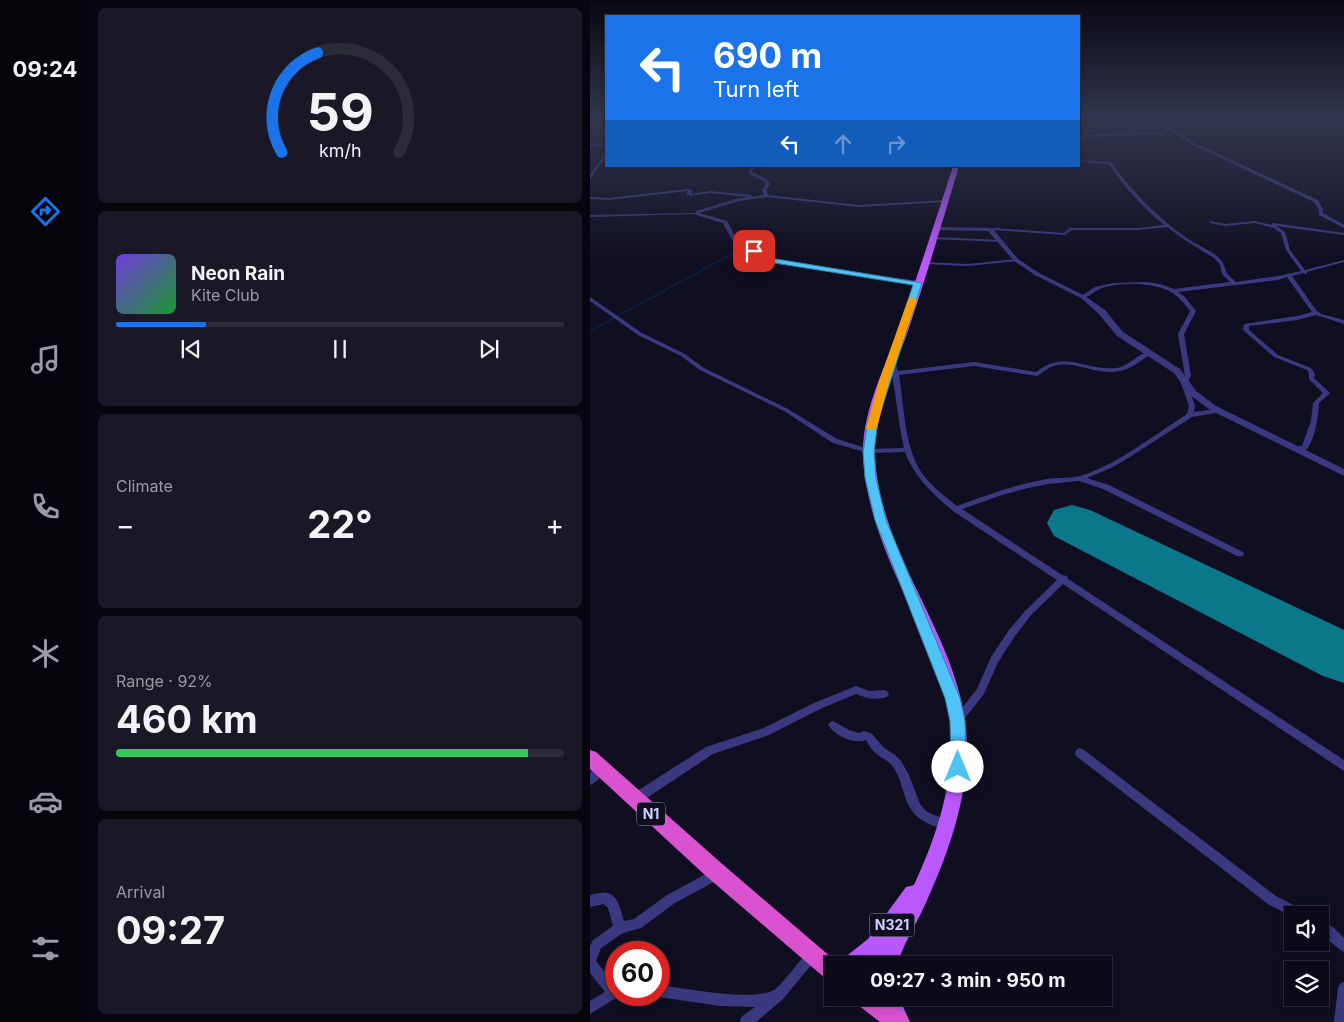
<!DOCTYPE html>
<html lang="en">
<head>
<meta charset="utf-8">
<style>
  :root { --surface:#0c0a19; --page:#1a1826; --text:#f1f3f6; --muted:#9a9aa2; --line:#2c2b38; --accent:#1a73e8 }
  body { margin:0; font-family:Inter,sans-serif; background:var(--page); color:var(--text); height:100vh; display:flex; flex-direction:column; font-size:19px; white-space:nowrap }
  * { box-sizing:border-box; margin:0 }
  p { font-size:16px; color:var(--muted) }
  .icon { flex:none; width:28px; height:28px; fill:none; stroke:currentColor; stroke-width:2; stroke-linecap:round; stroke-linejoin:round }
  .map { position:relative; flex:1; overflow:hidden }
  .details { display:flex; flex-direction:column; gap:8px; padding:8px; background:#07060e; width:500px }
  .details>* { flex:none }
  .top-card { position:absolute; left:15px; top:15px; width:475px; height:152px; border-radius:0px; box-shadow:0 2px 8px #0003,0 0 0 1px var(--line); background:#1a73e8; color:#fff; overflow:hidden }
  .fabs { position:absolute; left:694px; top:906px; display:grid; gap:10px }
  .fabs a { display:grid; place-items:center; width:45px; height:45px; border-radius:0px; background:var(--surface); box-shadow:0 2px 8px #0003,0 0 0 1px var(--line); font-size:25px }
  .speed { position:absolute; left:15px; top:941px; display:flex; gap:10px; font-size:25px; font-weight:700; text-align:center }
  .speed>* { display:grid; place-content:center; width:65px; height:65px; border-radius:50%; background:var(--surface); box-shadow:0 2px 8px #0003,0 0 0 1px var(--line); line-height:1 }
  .speed .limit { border:8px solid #d22; background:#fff; color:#111 }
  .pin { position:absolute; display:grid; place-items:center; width:42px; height:42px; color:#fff; margin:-21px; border-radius:10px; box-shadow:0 2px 8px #0006 }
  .me { position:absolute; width:55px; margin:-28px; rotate:0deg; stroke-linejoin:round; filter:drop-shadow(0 0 4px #0008) }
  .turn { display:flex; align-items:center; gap:18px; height:105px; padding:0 25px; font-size:22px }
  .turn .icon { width:65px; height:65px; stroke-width:2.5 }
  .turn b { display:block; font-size:35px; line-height:42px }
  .lanes { display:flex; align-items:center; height:48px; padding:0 25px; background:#0003; justify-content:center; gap:25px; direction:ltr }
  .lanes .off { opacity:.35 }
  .big { font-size:38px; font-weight:700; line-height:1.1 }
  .details .tile { flex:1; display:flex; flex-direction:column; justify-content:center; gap:8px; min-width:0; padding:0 18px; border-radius:8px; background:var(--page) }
  .details .dial { align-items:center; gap:0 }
  .dial svg { height:130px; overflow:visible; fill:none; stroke:var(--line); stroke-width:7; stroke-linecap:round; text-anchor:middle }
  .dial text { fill:var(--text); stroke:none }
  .song { display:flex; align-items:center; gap:15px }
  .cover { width:60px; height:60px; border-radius:8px; background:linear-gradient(135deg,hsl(260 70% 55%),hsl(130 70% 35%)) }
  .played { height:5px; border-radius:2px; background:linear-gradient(90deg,var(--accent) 20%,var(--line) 20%) }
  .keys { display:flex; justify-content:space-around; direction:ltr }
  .heat { display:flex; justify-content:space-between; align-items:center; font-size:28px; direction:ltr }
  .charge { height:8px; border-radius:4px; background:linear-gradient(90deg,#34c759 92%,var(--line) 0) }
  .trip { position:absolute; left:234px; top:956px; width:288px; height:50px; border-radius:0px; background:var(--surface); box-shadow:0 2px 8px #0003,0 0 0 1px var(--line); font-weight:700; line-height:50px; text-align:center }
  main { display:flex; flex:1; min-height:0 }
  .dock { display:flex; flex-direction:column; width:90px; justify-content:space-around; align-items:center; background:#05040a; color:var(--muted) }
  .dock .icon { width:35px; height:35px }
  .dock .current { color:var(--accent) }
  .dock b { font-size:22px; color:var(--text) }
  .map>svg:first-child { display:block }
</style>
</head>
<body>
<main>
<nav class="dock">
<b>09:24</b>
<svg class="icon current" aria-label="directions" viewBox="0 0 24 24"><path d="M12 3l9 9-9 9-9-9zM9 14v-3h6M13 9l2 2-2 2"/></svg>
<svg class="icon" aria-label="music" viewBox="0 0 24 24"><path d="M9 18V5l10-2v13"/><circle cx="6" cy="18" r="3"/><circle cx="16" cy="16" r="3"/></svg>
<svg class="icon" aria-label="phone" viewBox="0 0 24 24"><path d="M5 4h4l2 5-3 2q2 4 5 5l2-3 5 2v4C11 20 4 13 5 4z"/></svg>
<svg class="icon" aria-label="climate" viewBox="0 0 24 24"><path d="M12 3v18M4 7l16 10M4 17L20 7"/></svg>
<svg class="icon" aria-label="car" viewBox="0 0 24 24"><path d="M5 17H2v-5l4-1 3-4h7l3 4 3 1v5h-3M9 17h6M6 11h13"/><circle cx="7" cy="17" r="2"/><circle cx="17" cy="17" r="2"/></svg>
<svg class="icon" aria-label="filters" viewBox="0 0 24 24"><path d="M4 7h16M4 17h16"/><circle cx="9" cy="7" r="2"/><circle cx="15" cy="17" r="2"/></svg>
</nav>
<section class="details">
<div class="tile dial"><svg viewBox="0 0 100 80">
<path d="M14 69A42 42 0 1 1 86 69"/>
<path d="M14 69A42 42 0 0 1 36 8" stroke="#1a73e8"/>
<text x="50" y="56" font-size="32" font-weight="700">59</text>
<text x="50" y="72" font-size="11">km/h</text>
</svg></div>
<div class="tile">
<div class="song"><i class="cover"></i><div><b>Neon Rain</b><p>Kite Club</p></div></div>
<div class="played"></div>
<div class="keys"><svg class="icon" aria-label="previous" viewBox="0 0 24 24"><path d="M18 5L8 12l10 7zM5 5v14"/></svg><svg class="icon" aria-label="pause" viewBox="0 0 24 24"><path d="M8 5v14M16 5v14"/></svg><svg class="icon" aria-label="next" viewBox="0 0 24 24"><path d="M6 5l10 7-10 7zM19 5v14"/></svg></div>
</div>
<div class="tile"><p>Climate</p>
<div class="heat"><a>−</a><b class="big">22°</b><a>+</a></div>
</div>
<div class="tile"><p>Range · 92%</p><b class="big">460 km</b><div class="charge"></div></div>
<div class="tile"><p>Arrival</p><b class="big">09:27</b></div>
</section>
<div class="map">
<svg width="754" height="1022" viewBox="0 0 754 1022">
  <rect width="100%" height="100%" fill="#100e21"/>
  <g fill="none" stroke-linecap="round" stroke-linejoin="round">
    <path stroke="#0a1e3d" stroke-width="2" d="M 0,331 L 184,231"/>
    <path fill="#0a788a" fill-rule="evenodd" d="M 482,505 L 500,510 L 754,630 L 754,683 L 733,676 L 464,536 L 457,523 L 464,510 Z"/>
    <path fill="#3a397f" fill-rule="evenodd" d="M 569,118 L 572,118 L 580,127 L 607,144 L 728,200 L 733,210 L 733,213 L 754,225 L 754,228 L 729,215 L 729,210 L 724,202 L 605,146 L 579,130 L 574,134 L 489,137 L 489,135 L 573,132 L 577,128 Z
      M 16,143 L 16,145 L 0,147 L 0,145 Z
      M 15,154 L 16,154 L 16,157 L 0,179 L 0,175 Z
      M 489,160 L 521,162 C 542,192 568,218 598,239 C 607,245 620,250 628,257 C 634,262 634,267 637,273 C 639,276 643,279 646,282 L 688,276 L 711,271 L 696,250 L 691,233 L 684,228 L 665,223 L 635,226 L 620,223 L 620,221 L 635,224 L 665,221 L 682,225 L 682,223 L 684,223 L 754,233 L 754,235 L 686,226 L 695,232 L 700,250 L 715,270 L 754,260 L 754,262 L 717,272 L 717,274 L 713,273 L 702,276 L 726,310 L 731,314 L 754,320 L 754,324 L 726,315 L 707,320 L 659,326 L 659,330 L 688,355 L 721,368 L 725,374 L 724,378 L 740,393 L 729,403 C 729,413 724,446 715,450 C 712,451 706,451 703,451 L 702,449 L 703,447 L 712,446 L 721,421 L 723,403 L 733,393 L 719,379 L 719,374 L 717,370 L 684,357 L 653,330 L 654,324 L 707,316 L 722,312 L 697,277 L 688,280 L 588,292 L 595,297 L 606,311 L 594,334 L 601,376 L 597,383 L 605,406 L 604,412 L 626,409 L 635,413 L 632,415 L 626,413 L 602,417 L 535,460 L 521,468 L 497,478 L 519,485 L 653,552 L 654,554 L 653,556 L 647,556 L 513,489 L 489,481 L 458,484 L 442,487 L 412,495 L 372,509 L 472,575 L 477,576 L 478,579 L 754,760 L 754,771 L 473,584 L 441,615 L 425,636 L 408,662 L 394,694 L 371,723 L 368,724 L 365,723 L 363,720 L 365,717 L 387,689 L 401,657 L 419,630 L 435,611 L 467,580 L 363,511 C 343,494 325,478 315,452 L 279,453 L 243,443 L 194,411 L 110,370 L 91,356 L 48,335 L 0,301 L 0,297 L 52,333 L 95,354 L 114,368 L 198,409 L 247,439 L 279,449 L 314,448 C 307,418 306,387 298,357 L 299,356 L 301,355 L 304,357 L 308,371 L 384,362 L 446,372 C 475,349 495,371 526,368 C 539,367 548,352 561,352 L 561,354 C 551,360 542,369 530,371 C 509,376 489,362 468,365 C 459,366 454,372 447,376 L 384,366 L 309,375 C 314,405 314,439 328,467 C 337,483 353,495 367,506 C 395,496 423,485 452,480 C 464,477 478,479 490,476 C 525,466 566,434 597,414 L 599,406 L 591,383 L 595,376 L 588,334 L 600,311 C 594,303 589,297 581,292 C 565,282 529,282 512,288 C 504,291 499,298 491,298 L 491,296 L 505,287 L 523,283 L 557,282 L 570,284 L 584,289 L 640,282 L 632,274 L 630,264 L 624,258 L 595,240 L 577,227 L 548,230 L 481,230 L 475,235 L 403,230 L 403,228 L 405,228 L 474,233 L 480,228 L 548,228 L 574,225 C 553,207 534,187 519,164 L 489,162 Z
      M 160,166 L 164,166 L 162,172 L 176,179 L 180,184 L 176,190 L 178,195 L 269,205 L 357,200 L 357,202 L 355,202 L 269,207 L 176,197 L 149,201 L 109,213 L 137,221 L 146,238 L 175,258 L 328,281 L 331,283 L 328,285 L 172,260 L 142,240 L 133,223 L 103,214 L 0,217 L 0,215 L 106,213 L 106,211 L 146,199 L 159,197 L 120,193 L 100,196 L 96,194 L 98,191 L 18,200 L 0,199 L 0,197 L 18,198 L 98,189 L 103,191 L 101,194 L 120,191 L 160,195 L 161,195 L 162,197 L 174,195 L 172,190 L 176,184 L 174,181 L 159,174 Z
      M 341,237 L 412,240 L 414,241 L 412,242 L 343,239 L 341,239 Z
      M 426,259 L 428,259 L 428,261 L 378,266 L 334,264 L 332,263 L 334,262 L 378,264 Z
      M 266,686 L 279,691 L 294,690 L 297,691 L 299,694 L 297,697 C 285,700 278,699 266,694 L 230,709 L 179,735 L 123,754 L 49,803 L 45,804 L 41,803 L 40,799 L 41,795 L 116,747 L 174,728 L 224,703 Z
      M 243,721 L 259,730 L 269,733 L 274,731 L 282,734 L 293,747 L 305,755 L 311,761 L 319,775 L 330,804 L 336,811 L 344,815 L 361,821 L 362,825 L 361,829 L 357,830 C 347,827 337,824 329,818 C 313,806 314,782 303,767 C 299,761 293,759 288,755 C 282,751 279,745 276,740 C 264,745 244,735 238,725 L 240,722 Z
      M 490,748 L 494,750 L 686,896 L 715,911 L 717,915 L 702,915 L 702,917 L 678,904 L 486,756 L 485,753 L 486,750 Z
      M 12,763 L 16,765 L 17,768 C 14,774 7,782 0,785 L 0,773 L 8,765 Z
      M 127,868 L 131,870 L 133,874 L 131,878 L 85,903 L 51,928 L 33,933 L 11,948 L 6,961 L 26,986 L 26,995 L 31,995 L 0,1014 L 0,1001 L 15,992 L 0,973 L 0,946 L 3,940 L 23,926 L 18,908 L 14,904 L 0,907 L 0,895 C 5,894 12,892 17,893 C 29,895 31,912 34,921 L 44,919 L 77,895 Z
      M 730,920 L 744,928 L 754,938 L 754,952 C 745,948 739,938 730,933 Z
      M 223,948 L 227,950 L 229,954 L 227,958 L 193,999 L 166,1022 L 150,1022 L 151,1017 L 165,1007 L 130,1006 L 69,997 L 64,995 L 69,995 L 69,985 C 95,988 161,1002 184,990 C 190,987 212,958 219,950 Z
      M 754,982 L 754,1022 L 744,1022 L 748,988 L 750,984 Z"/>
    <path fill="#3a397f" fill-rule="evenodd" d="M 343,227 L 402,228 L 428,259 L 449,273 L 495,296 L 515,310 L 533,332 L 590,369 L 606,391 L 626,406 L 754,469 L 754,476 L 620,410 L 600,395 L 584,373 L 527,336 L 509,314 L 491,298 L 445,275 L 424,261 L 398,231 L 345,230 L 343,229 Z"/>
    <path fill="#b958fc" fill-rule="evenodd" d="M 363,166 L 369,166 C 353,220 337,274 319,328 C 305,369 284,409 285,453 C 288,561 381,647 377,754 C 375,808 356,859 334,907 C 325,926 313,945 307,965 L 287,965 L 290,955 L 277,965 L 251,965 L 254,958 L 278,939 L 316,887 L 324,885 C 349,831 369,769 358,709 C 349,663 326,621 307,578 C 290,539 275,499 273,455 C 272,409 296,367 310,325 C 329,272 346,219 363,166 Z
      M 288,998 L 309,998 L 320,1022 L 298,1022 Z"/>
    <path fill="#da52d0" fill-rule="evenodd" d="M 0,750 L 6,752 L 130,862 L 249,964 L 242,965 L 242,981 L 235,978 L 116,876 L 0,769 Z
      M 265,998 L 292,998 L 316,1014 L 319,1022 L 290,1022 L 268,1005 Z"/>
  </g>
  <linearGradient id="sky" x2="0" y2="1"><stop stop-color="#090812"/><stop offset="0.45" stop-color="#31364e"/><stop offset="1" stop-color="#31364e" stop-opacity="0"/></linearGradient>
  <rect width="754" height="261" fill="url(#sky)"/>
  <path fill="#4fc3f7" stroke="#337fa1" d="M 164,249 L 180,258 L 332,283 L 288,420 L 284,452 L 286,478 L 296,520 L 370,698 L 375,721 L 376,767 L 374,772 L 368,774 L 363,772 L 361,767 L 360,721 L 355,698 L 285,520 L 275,478 L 273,452 L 278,420 L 323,285 L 178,262 L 161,253 L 161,250 Z"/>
  <path fill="#f59e0b" d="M 322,297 L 327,300 L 299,381 L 287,428 L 285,430 L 278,430 L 276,428 L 289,381 L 318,300 Z"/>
  <g text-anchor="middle" stroke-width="5" stroke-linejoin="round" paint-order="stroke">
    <g fill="#100e21" stroke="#9895bc" stroke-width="1">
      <rect x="47" y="802.5" width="28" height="23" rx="4"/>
      <rect x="279.5" y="913.5" width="45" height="23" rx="4"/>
    </g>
    <g font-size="14" font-weight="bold" fill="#d2cffe">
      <text x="61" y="819">N1</text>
      <text x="302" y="930">N321</text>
    </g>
  </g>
</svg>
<div class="fabs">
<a><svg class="icon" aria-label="sound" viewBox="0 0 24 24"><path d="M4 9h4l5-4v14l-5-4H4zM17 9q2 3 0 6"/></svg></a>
<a><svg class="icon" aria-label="layers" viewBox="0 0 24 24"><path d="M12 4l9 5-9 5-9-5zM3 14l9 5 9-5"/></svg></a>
</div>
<div class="speed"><div class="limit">60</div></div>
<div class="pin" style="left:164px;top:251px;background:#d93025"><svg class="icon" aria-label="arrive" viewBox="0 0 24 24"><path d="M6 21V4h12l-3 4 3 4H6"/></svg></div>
<svg class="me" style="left:368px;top:767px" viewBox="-20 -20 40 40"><circle r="19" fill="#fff"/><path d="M0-13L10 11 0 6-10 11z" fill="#4fc3f7"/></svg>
<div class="trip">09:27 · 3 min · 950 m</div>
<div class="top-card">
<div class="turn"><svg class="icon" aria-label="left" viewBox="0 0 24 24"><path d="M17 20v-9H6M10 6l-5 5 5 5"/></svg><div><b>690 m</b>Turn left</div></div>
<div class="lanes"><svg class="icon" aria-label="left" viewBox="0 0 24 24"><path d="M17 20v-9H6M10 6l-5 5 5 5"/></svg><svg class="icon off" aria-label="ahead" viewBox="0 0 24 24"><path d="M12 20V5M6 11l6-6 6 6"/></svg><svg class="icon off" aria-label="right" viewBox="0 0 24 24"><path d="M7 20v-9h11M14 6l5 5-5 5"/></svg></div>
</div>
</div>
</main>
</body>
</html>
